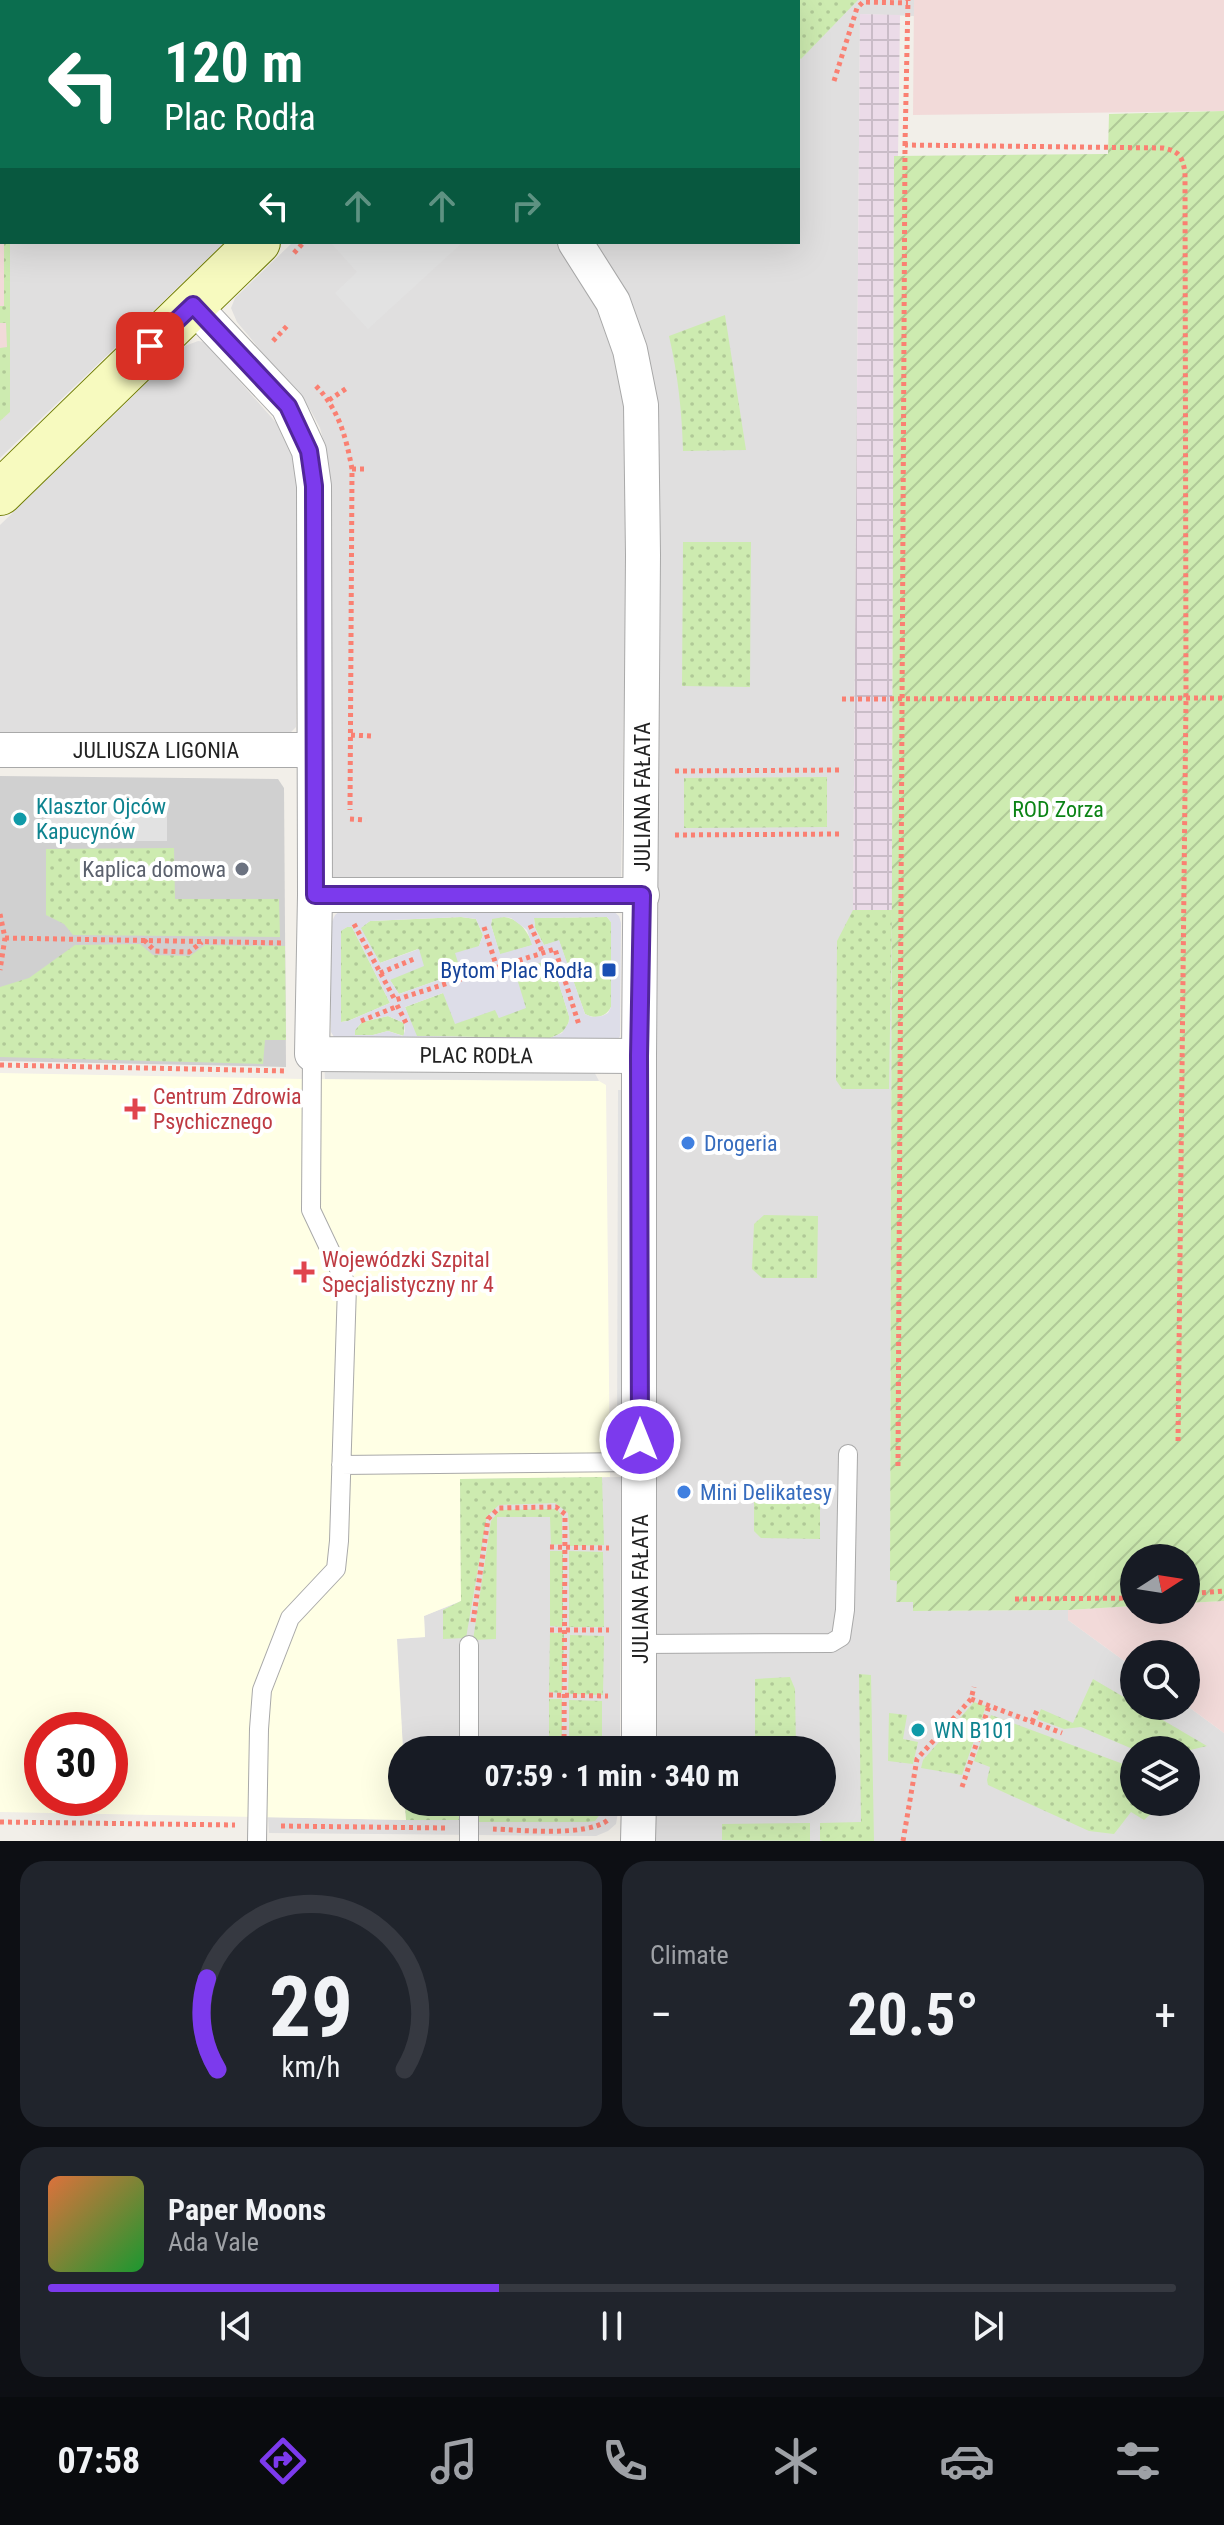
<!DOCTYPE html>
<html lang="en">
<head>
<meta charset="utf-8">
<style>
  :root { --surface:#171b24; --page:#20242c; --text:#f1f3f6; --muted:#9ea1a6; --line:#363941; --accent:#7c3aed }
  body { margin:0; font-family:"Roboto Condensed",sans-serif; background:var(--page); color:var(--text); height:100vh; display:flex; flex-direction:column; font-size:30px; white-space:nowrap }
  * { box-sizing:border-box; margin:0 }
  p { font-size:26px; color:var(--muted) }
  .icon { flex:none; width:44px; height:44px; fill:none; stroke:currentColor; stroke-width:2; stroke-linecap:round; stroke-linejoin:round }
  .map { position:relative; height:1841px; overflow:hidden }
  .panel { display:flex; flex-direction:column; gap:20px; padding:20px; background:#0d0f14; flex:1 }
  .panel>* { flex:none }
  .top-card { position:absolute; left:0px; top:0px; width:800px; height:244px; box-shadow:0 8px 32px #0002; background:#0b6e4f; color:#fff; overflow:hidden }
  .needle { width:52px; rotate:78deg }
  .fabs { position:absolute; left:1120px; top:1544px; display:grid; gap:16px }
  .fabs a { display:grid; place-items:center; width:80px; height:80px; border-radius:50%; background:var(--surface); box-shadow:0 8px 32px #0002; font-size:40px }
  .speed { position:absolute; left:24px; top:1712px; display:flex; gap:16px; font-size:40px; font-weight:700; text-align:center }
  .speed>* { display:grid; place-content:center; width:104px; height:104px; border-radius:50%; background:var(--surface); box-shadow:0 8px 32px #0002; line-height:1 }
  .speed .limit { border:12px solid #d22; background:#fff; color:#111 }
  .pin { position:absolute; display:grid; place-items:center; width:68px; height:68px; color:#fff; margin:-34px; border-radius:16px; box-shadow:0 4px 12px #0006 }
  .me { position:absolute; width:88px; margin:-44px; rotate:0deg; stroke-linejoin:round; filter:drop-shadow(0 0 6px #0008) }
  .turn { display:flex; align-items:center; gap:28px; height:168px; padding:0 32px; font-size:36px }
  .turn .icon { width:104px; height:104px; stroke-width:2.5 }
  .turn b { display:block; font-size:56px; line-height:68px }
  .lanes { display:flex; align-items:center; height:76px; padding:0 32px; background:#0003; justify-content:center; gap:40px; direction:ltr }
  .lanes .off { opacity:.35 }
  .big { font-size:60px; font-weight:700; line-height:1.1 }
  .panel .card { flex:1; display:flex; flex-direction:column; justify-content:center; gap:12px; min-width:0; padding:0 28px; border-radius:24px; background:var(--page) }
  .panel .dial { align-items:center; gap:0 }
  .dial svg { height:208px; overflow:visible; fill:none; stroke:var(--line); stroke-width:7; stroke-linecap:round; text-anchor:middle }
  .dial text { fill:var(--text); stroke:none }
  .song { display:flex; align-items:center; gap:24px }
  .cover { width:96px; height:96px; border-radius:12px; background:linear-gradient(135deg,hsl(20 70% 55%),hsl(130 70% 35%)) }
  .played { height:8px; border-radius:4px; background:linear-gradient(90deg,var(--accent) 40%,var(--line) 40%) }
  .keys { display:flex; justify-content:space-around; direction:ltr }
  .heat { display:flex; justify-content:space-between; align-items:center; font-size:44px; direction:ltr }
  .panel .tiles { flex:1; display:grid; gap:20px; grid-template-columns:1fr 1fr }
  .card:last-child { grid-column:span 2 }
  .trip { position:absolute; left:388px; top:1736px; width:448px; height:80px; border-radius:40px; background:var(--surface); box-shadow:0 8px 32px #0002; font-weight:700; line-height:80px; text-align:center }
  .menu { display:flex; height:128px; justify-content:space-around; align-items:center; background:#090b0e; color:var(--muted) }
  .menu .icon { width:56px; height:56px }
  .menu .on { color:var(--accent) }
  .menu b { font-size:36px; color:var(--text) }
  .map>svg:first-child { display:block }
</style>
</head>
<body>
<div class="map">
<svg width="1224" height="1841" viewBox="0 0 1224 1841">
  <defs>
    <pattern id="industrial-grid" width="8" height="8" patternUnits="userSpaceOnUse" patternTransform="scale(2)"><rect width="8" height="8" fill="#ebdbe8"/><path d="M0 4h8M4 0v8" fill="none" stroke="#c9bcc7"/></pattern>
    <pattern id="grass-dots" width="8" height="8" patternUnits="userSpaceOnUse" patternTransform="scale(2)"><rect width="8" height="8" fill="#cdebb0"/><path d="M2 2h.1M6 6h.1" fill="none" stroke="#b0c997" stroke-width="1.8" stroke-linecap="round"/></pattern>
    <pattern id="garden-furrows" width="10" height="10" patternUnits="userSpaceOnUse" patternTransform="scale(2)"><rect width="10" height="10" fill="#cdebb0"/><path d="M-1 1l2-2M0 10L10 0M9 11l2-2" fill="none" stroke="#b0c997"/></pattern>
  </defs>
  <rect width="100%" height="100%" fill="#f2efe9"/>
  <path fill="#e0dfdf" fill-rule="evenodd" d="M 0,0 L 478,0 L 476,2 L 2,2 L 2,242 L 225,242 L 0,458 Z
    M 545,0 L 914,0 L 914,16 L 860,14 L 853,910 L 892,910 L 890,1580 L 897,1581 L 913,1602 L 913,1611 L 1068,1610 L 1068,1620 L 1134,1668 L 1134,1706 L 1186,1705 L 1224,1733 L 1224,1841 L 654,1841 L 652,1802 L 822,1802 L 822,1750 L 653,1750 L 658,836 L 626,294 L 596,242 L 798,242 L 798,2 L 543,2 ZM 1134,1750 L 1186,1750 L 1186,1802 L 1134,1802 Z
    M 293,242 L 556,242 L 571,259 L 597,299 L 617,357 L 629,412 L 621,880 L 330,880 L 328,458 L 320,428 L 311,411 L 237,322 L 231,308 L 235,298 Z
    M 198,341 L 205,342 L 279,426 L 290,444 L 299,479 L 296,727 L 291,732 L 283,735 L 0,735 L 0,525 L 185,346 Z
    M 621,1477 L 620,1750 L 403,1750 L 396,1639 L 425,1637 L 424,1616 L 461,1601 L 460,1479 Z
    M 405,1802 L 619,1802 L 619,1806 L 616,1824 L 608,1831 L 596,1836 L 269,1833 L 268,1817 L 406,1820 Z"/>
  <path fill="#f2dad9" d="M 0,0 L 8,0 L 8,2 L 2,2 L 2,242 L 9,242 L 10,412 L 0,421 Z
    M 914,0 L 1224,0 L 1224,111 L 913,115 Z
    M 1224,1601 L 1224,1733 L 1186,1705 L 1186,1654 L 1134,1654 L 1134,1668 L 1068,1620 L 1068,1610 L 1134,1606 L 1134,1610 L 1186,1610 L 1186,1603 Z"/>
  <path fill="url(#industrial-grid)" d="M 860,14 L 900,15 L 898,156 L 894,157 L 892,910 L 853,910 Z"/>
  <path fill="#ffffe5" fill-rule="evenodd" d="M 0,1073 L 303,1079 L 599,1081 L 606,1085 L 610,1477 L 460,1479 L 461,1601 L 424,1616 L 425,1637 L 397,1639 L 403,1750 L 402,1802 L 405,1802 L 406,1820 L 0,1812 ZM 42,1730 L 110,1730 L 110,1798 L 42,1798 Z"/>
  <path fill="#d0d0d0" d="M 0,776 L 278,779 L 284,788 L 286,1067 L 0,1061 Z"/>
  <path fill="url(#grass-dots)" d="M 744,0 L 858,0 L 801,59 L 798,56 L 798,2 L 746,2 Z
    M 4,242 L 10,242 L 10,412 L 0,421 L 0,348 L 7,347 L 6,323 L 0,323 L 0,306 L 4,306 Z
    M 725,315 L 746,450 L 683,451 C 682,412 678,375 669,336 Z
    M 683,542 L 751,542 L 750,687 L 682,686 Z
    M 827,777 L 827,827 L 684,828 L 684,778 Z
    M 174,848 L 175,899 L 279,899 L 280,937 L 73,935 L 64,924 L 46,915 L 46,849 Z
    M 853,910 L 892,910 L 889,1089 L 842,1089 L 836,1080 L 837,941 Z
    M 461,917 L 476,919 L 483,935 L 479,946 L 461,972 L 399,994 L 390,980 L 418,949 L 380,963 L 360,928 L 370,921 Z
    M 504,917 C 520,919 527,931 533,945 L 500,955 L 491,925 L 492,918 Z
    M 607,917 L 611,922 L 611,1007 C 605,1018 595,1019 585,1014 L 559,941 L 544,945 L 535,928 L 534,918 Z
    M 347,927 L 352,927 L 390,1003 L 348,1021 L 341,1022 L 341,930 Z
    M 140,944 L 153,955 L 190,956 L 205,945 L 285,946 L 286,1040 L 265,1040 L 263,1064 L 0,1057 L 0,987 L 29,978 L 75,945 Z
    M 551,958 L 569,1016 C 570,1029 561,1034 550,1038 L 416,1036 L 405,1007 L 443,993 L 496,1009 L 499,1018 L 515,972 Z
    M 388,1016 L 404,1023 L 404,1036 L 388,1031 L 373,1035 L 355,1035 L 355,1030 L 362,1022 Z
    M 764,1215 L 818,1216 L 817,1278 L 762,1278 L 752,1269 L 754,1224 Z
    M 602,1477 L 604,1545 L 570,1546 L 568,1513 L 555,1503 L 499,1505 L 487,1516 L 466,1638 L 443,1639 L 443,1610 L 461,1601 L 460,1479 Z
    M 762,1485 L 820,1486 L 820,1539 L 761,1538 L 754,1531 L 754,1494 Z
    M 557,1509 L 562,1516 L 562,1544 L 551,1545 L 550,1517 L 497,1517 L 496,1639 L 473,1640 L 491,1521 L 500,1510 Z
    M 550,1551 L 563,1551 L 563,1627 L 550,1626 Z
    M 569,1551 L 603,1552 L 604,1627 L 569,1627 Z
    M 550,1633 L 564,1633 L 562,1693 L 549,1692 Z
    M 570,1635 L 604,1636 L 603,1695 L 568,1694 Z
    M 859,1674 L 871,1675 L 874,1841 L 823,1841 L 820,1840 L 820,1823 L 861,1822 Z
    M 790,1677 L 795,1689 L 796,1750 L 758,1750 L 755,1746 L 755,1679 Z
    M 1093,1679 L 1134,1703 L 1134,1706 L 1139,1706 L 1207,1746 L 1186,1751 L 1135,1750 L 1081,1727 L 1064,1729 L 1037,1719 L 1041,1709 L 1073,1723 Z
    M 549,1699 L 562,1699 L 562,1750 L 549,1750 Z
    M 569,1700 L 602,1701 L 602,1750 L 569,1750 Z
    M 974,1702 L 986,1706 L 962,1775 L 921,1768 L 923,1760 Z
    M 889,1713 L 907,1715 L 903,1739 L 918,1742 L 913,1764 L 888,1761 Z
    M 991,1715 L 1134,1768 L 1134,1802 L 1164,1802 L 1144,1820 L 1131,1812 L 1114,1834 L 1089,1831 L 988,1785 L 987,1780 L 990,1767 L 974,1761 Z
    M 405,1802 L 461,1802 L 462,1820 L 406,1820 Z
    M 567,1802 L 602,1802 L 601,1813 L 595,1821 L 587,1822 L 479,1822 L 477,1811 L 567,1809 Z
    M 810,1823 L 810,1841 L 722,1840 L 722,1824 Z"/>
  <path fill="url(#garden-furrows)" d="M 1224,111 L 1224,1601 L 1186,1603 L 1186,1558 L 1134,1558 L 1134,1606 L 1068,1610 L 913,1611 L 913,1602 L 896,1602 L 897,1581 L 890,1580 L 894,156 L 1108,154 L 1109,114 Z"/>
  <path fill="#e2e2e2" d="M 330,242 L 463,242 L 368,329 L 335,293 L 357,272 Z
    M 167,799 L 167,841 L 46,841 L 46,802 Z
    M 324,1061 L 590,1064 L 599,1081 L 325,1079 Z
    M 618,1090 L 629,1090 L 628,1454 L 617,1454 Z"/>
  <path fill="#dddde8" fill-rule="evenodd" d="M 612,910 L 619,916 L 621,923 L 620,1036 L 616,1044 L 334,1037 L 331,1032 L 331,924 L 335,915 L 340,911 ZM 461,917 L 476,919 L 483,935 L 479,946 L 455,953 L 461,972 L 399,994 L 390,980 L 424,966 L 419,949 L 380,963 L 361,928 L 370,921 ZM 504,917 L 511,918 L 527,930 L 532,945 L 500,954 L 491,925 L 492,919 ZM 607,917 L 611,922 L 611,1007 L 608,1013 L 602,1016 L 592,1017 L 585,1014 L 559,940 L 544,945 L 535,928 L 534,918 ZM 347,927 L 352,927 L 390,1003 L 348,1021 L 341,1022 L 341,931 ZM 551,959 L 569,1016 L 569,1022 L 562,1033 L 550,1038 L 417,1036 L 405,1007 L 443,993 L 455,1024 L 495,1010 L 499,1018 L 526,1008 L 515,972 ZM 388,1016 L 404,1023 L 405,1031 L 403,1036 L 388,1031 L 373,1035 L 355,1035 L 355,1030 L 362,1022 Z"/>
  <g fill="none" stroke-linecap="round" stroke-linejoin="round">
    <g stroke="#a9a9a9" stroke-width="20">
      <path id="lane" d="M 219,2 L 220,0
        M 341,1465 L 640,1462
        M 640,1644 L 831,1643 L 841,1637 L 845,1610 L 848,1454
        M 469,1750 L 469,1645
        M 469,1802 L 469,1841
        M 257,1841 L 259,1729 L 262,1690 L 290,1618 L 336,1569 L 339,1541 L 347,1286 L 311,1210 L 312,1054"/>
    </g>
    <g stroke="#a9a9a9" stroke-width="36">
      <g id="street">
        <path d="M 575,242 L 613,302 L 630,350 L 641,405 L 643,555 L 639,1056 L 639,1750"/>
        <path id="s1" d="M 193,305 L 288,406 L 309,451 L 314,486 L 315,895 L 312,1054 L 639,1056"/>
        <path id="s2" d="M 0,750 L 313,750"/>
        <path d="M 315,895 L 642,895"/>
        <path d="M 638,1841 L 639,1802"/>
      </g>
    </g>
    <g stroke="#707d05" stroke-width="46">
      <path id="secondary" d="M 509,2 L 511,0
        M 0,493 L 258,242"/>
    </g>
    <path stroke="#fa8072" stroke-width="5" stroke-dasharray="4 4" stroke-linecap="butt" d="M 646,0 L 648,2
      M 463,2 L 465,0
      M 554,2 L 556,0
      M 600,2 L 600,0
      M 834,81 L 857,8 L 863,2 L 908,3
      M 905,145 L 908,0
      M 294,253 L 304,242
      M 273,341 L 287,326
      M 316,386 C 339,410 346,437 352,469 L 350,810
      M 329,400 L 347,388
      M 352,469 L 368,469
      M 842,699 L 1224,698
      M 351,735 L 372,736
      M 675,771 L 841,770
      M 350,819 L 366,820
      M 675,835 L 840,834
      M 0,914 L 5,938 L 0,970
      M 354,924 L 395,1000 L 555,949 L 579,1025
      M 530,925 L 543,953
      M 484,927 L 497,968
      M 5,938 L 284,943
      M 144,940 L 155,951 L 189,952 L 202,942
      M 380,973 L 414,959
      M 397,1005 L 407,1025
      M 361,1021 L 398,1006
      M 0,1065 L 287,1071
      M 898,1466 L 905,145 L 1163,148 C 1179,151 1182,156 1185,172 L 1186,698 L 1178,1444
      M 550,1547 L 609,1548
      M 1186,1594 L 1224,1591
      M 1015,1599 L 1134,1598
      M 473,1622 L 488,1519 L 499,1508 L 556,1507 L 565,1514 L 564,1750
      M 550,1630 L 609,1630
      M 549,1695 L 608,1696
      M 971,1699 L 1062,1733
      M 1032,1722 L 1038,1708
      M 962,1787 L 989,1706
      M 490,1809 L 564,1807 L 564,1802
      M 0,1822 L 235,1825
      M 281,1826 L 447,1828
      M 493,1829 C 522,1830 586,1837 608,1820
      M 903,1841 L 917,1759 L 971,1699 L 974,1687"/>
    <use href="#lane" stroke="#fff" stroke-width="18"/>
    <use href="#street" stroke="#fff" stroke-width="34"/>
    <use href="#secondary" stroke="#f7fabf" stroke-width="44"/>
  </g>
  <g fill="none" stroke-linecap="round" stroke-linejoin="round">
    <g stroke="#51269a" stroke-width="20">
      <path id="route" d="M 150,346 L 193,305 L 288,406 L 309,451 L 314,486 L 315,895 L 642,895 L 639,1056 L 640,1440"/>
    </g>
    <use href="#route" stroke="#7c3aed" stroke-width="14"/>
  </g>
  <g fill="#0f9aa8" stroke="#fff" stroke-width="3">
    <circle cx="20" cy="819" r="8"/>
    <circle cx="918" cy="1730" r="8"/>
  </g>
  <circle fill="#6b7280" stroke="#fff" stroke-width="3" cx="242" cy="869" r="8"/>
  <rect fill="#1a4fb4" stroke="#fff" stroke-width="3" x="601" y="962" width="16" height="16" rx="4"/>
  <g fill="#e0444e" stroke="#fff" stroke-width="3">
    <path d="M131 1097h8v8h8v8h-8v8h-8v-8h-8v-8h8z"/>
    <path d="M300 1260h8v8h8v8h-8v8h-8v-8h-8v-8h8z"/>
  </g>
  <g fill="#3f7fe0" stroke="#fff" stroke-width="3">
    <circle cx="688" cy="1143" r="8"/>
    <circle cx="684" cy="1492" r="8"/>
  </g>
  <g text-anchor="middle" stroke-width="8" stroke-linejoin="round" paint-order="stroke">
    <g font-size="22" fill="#222" stroke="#fff">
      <text dy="8" stroke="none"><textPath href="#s2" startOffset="156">JULIUSZA LIGONIA</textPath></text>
      <text transform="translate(642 797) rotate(-90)" y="8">JULIANA FAŁATA</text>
      <text dy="8" stroke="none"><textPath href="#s1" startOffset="956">PLAC RODŁA</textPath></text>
      <text transform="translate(640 1589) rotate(-90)" y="8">JULIANA FAŁATA</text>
    </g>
    <g font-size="22" fill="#0d838f" stroke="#fff" text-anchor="start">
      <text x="36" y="814">Klasztor Ojców<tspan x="36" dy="25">Kapucynów</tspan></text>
      <text x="934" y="1738">WN B101</text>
    </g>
    <g font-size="22" fill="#0c8416" stroke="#fff">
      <text x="1058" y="817">ROD Zorza</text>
    </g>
    <g font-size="22" fill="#5b616d" stroke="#fff" text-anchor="end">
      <text x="226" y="877">Kaplica domowa</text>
    </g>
    <g font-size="22" fill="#164399" stroke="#fff" text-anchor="end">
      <text x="593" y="978">Bytom Plac Rodła</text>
    </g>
    <g font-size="22" fill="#be3a42" stroke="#fff" text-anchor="start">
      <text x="153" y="1104">Centrum Zdrowia<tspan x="153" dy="25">Psychicznego</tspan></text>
      <text x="322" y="1267">Wojewódzki Szpital<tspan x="322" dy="25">Specjalistyczny nr 4</tspan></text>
    </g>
    <g font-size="22" fill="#366cbe" stroke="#fff" text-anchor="start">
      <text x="704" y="1151">Drogeria</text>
      <text x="700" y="1500">Mini Delikatesy</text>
    </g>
  </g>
</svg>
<div class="fabs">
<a><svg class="needle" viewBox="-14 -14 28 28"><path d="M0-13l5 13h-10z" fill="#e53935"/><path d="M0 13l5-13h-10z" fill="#9ea1a6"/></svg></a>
<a><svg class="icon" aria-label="search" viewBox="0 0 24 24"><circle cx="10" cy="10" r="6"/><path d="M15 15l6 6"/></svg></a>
<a><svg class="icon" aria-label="layers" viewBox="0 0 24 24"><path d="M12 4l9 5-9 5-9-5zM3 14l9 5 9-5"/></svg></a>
</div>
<div class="speed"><div class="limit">30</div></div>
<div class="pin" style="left:150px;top:346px;background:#d93025"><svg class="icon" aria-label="arrive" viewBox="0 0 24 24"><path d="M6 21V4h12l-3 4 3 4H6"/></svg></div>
<svg class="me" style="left:640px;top:1440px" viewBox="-20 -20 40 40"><circle r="17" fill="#7c3aed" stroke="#fff" stroke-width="3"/><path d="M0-11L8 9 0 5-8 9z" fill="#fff"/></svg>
<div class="trip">07:59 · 1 min · 340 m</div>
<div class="top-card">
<div class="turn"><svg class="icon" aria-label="left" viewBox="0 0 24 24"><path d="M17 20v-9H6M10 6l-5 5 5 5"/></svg><div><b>120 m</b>Plac Rodła</div></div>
<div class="lanes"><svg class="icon" aria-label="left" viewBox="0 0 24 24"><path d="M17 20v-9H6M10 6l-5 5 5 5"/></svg><svg class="icon off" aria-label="ahead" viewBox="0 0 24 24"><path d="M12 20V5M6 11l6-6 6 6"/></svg><svg class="icon off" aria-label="ahead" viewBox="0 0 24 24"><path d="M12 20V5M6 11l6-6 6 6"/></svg><svg class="icon off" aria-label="right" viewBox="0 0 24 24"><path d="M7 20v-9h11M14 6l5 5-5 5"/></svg></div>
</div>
</div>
<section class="panel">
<div class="tiles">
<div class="card dial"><svg viewBox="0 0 100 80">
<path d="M14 69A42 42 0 1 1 86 69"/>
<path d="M14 69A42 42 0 0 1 10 34" stroke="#7c3aed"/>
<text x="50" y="56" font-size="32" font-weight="700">29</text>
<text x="50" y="72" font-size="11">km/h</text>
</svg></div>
<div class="card"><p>Climate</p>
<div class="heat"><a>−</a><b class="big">20.5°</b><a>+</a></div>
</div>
<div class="card">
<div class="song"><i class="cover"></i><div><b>Paper Moons</b><p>Ada Vale</p></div></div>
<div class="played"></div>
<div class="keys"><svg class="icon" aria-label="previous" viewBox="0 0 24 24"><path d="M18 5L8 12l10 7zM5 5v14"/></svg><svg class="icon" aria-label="pause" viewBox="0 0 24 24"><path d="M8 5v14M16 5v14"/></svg><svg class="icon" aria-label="next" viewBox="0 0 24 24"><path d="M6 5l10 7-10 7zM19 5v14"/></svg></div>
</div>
</div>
</section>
<nav class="menu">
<b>07:58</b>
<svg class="icon on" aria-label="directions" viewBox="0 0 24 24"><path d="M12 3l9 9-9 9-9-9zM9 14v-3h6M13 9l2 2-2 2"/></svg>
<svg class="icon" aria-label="music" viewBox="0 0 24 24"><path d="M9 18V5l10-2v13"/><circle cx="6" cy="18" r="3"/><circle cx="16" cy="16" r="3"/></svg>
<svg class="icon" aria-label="phone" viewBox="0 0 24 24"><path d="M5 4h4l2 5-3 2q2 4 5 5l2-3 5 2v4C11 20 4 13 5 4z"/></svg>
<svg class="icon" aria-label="climate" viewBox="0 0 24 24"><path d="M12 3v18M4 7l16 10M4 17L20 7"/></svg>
<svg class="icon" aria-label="car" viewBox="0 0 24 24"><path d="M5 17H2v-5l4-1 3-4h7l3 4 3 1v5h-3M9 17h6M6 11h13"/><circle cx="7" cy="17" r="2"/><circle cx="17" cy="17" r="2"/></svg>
<svg class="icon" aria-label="filters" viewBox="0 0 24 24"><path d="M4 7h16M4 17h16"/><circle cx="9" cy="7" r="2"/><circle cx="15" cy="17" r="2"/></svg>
</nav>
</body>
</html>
